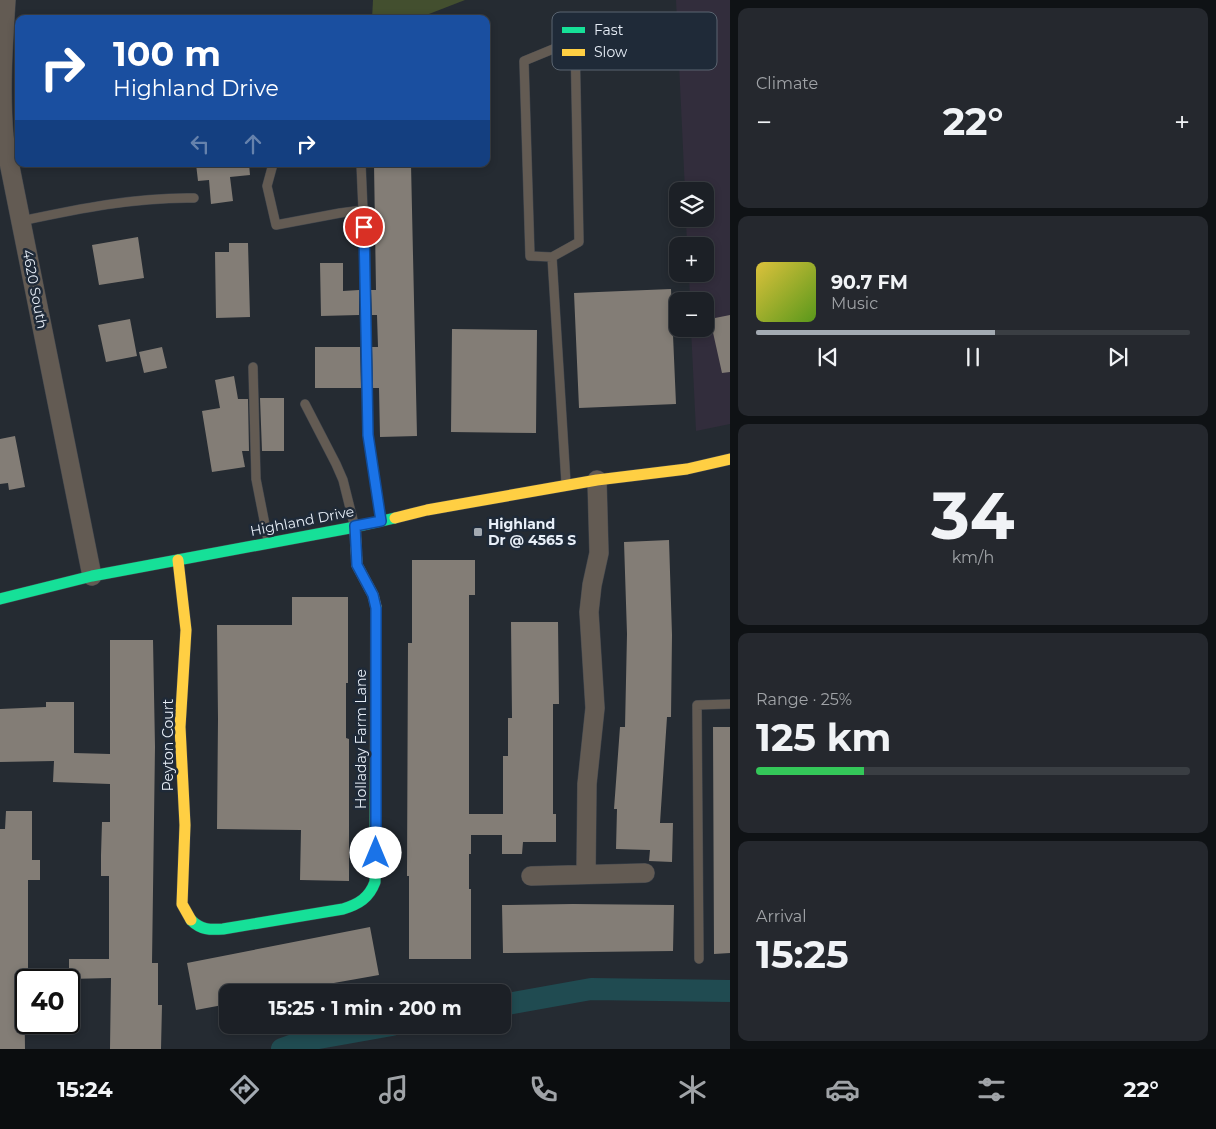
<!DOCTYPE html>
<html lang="en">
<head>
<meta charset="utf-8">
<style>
  :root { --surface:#1c2026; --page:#25282e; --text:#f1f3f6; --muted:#a0a3a7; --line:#3a3e43; --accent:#a3aab2 }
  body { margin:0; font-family:Montserrat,sans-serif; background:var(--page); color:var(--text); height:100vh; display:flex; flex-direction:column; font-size:19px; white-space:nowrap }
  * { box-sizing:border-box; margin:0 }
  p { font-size:16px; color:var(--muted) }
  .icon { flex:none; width:28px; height:28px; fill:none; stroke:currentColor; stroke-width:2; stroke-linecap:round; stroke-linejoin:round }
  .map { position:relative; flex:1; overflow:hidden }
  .drawer { display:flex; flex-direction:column; gap:8px; padding:8px; background:#0f1215; width:486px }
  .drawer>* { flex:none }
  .guide { position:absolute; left:15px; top:15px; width:475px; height:152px; border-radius:10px; box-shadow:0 2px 8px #0003,0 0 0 1px var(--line); background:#1a4fa0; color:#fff; overflow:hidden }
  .tools { position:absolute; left:669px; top:182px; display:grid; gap:10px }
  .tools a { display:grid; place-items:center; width:45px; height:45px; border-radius:10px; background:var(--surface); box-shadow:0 2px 8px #0003,0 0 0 1px var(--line); font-size:25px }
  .speed { position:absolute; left:15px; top:969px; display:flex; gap:10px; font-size:25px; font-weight:700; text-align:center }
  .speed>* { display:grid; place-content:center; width:65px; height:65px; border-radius:50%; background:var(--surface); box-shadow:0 2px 8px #0003,0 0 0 1px var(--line); line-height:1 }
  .speed .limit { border:2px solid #111; border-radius:8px; background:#fff; color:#111 }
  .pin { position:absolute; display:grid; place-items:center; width:42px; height:42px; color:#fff; margin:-21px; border:2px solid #fff; border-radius:50%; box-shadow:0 1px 5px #0007 }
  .me { position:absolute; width:55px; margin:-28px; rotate:0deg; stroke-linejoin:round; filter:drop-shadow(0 0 4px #0008) }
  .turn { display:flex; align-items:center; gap:18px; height:105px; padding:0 15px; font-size:22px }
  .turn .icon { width:65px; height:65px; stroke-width:2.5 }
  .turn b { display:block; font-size:35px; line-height:42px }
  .lanes { display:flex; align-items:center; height:48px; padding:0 15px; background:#0003; justify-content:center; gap:25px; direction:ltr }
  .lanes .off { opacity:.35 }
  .big { font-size:38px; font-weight:700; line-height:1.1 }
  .drawer .widget { flex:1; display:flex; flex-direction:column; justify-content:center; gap:8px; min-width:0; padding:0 18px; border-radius:10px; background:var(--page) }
  .drawer .dial { align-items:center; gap:0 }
  .dial b { font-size:65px; line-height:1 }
  .song { display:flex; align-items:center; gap:15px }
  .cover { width:60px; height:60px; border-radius:8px; background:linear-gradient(135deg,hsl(50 70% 55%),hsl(90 70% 35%)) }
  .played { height:5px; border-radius:2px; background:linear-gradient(90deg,var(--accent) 55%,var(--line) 55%) }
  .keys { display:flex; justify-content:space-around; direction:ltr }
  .heat { display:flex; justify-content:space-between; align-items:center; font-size:28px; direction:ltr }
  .charge { height:8px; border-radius:4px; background:linear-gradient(90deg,#34c759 25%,var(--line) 0) }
  .trip { position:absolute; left:219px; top:984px; width:292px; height:50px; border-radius:10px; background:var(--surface); box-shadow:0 2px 8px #0003,0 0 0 1px var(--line); font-weight:700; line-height:50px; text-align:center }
  .tab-bar { display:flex; height:80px; justify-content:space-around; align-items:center; background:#0b0d0f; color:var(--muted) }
  .tab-bar .icon { width:35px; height:35px }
  .tab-bar .active { color:var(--accent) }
  .tab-bar b { font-size:22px; color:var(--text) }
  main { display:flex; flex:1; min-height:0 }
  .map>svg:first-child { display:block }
</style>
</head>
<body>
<main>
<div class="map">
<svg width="730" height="1049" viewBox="0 0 730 1049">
  <rect width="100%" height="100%" fill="#252b32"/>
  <path fill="#322d3c" d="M 676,0 L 730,0 L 730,424 L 696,431 L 691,329 L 705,329 L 705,301 L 690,301 L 689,274 L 705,274 L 705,246 L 687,246 L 686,219 L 705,219 L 705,191 L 685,191 Z"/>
  <path fill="#434f2f" d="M 373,0 L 465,0 L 416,19 L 372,19 Z"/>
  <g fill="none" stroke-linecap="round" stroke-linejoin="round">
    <path stroke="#204b51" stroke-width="22" d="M 502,1005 L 591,989 L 730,991
      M 282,1049 L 307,1040 L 392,1025"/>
  </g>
  <path fill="#837d76" d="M 196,164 L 249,164 L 250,175 L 230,177 L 233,201 L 211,204 L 209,180 L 198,181 Z
    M 374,164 L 411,164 L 417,436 L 380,437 L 379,388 L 373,388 L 372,347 L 378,347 L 377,315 L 372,315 L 371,290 L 376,290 Z
    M 138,237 L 144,278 L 99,285 L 92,245 Z
    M 229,243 L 248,243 L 250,317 L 216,318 L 215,252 L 229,252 Z
    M 320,263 L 343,263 L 343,291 L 359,290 L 359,315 L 321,316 Z
    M 671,289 L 676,404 L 579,408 L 574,293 Z
    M 730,315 L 730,372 L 722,373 L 710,319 Z
    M 130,319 L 137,356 L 106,362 L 98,325 Z
    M 452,329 L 537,330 L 536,433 L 451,432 Z
    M 162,347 L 167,368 L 144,373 L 139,352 Z
    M 315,347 L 360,347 L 361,388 L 315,388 Z
    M 234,376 L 238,399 L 248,399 L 249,451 L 242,451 L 245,467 L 212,472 L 202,411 L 220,408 L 215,380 Z
    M 260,398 L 284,398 L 284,451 L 262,451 Z
    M 15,436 L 25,487 L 9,490 L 8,483 L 0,484 L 0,439 Z
    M 669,540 L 672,635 L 671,717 L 667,717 L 660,823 L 673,823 L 672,862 L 649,861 L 650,850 L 616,849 L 617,809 L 614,809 L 620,727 L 625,727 L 627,634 L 624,542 Z
    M 412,560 L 475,560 L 475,595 L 469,595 L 469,814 L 503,814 L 503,756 L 508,756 L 508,718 L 512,718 L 511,622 L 558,622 L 559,704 L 553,704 L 553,814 L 556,814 L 556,842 L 523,842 L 522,854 L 502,854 L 502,835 L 471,835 L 471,854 L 469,854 L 469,889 L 471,889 L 471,959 L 409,959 L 409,876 L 407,876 L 408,643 L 412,643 Z
    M 292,597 L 348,597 L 348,683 L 346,683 L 346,738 L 349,739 L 349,881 L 300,880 L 301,830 L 217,829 L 218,719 L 217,625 L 292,625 Z
    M 110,640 L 153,640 L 155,747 L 152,963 L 158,963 L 158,1005 L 162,1005 L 161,1049 L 110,1049 L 111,978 L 69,979 L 69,959 L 109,959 L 109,876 L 101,876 L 101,855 L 102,822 L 110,822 L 110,784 L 53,782 L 54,761 L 0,762 L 0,709 L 46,707 L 46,702 L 74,702 L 74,753 L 110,754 Z
    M 713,727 L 730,727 L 730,953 L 714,954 Z
    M 6,811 L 32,811 L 32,860 L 40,860 L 40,880 L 28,880 L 28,971 L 24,971 L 25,1049 L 0,1049 L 0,829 L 5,829 Z
    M 573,904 L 674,905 L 673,951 L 503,953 L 502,905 Z
    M 370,927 L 379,975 L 283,992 L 228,992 L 228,1004 L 196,1010 L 187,963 Z"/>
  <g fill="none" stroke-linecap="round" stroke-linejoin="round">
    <g stroke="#41464d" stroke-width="10">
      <path id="lane" d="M 273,164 L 267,186 L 276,225 L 340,213 L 363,210 L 368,435 L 381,518
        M 361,164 L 363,210
        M 21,221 C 78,209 135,197 194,198
        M 552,257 L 530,256 L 524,61 L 575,40 L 579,242 L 552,257 L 566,483
        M 253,367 L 256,479 L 268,540
        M 305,404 L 336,464 L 343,480 L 354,524
        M 699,959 L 697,705 L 730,704"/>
    </g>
    <g stroke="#41464d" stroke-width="20">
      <path id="street" d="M 6,0 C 3,47 0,90 4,137 L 92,576
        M 586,874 L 587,784 L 595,708 L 589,612 L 592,585 L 599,553 L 597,480
        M 531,876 L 645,873"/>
    </g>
    <g stroke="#41464d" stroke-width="12">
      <path id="fast" d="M 0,599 L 92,576 L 355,527 L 395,518
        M 191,920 C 201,930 210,930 223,929 L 343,909 C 359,904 369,898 375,882 L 376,607"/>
    </g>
    <g stroke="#41464d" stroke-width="12">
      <path id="slow" d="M 395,518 L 427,510 L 597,480 L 687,469 L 730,459
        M 355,527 L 357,565 L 373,595 L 376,607
        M 178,560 L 186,630 L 180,727 L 185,825 L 182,904 L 191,920"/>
    </g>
    <use href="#lane" stroke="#635b53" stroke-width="9"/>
    <use href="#street" stroke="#635b53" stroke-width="19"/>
    <use href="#fast" stroke="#16e098" stroke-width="11"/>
    <use href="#slow" stroke="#ffcf43" stroke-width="11"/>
  </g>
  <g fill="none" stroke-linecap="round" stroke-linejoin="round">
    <g stroke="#114b97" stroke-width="12">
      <path id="route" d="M 364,227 L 368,435 L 381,521 L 355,526 L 357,565 L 373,595 L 376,608 L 376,853"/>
    </g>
    <use href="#route" stroke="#1a73e8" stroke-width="9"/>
  </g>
  <rect fill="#a3aab2" stroke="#1f2a38" stroke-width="2" x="473" y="527" width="10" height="10" rx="2.5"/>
  <g text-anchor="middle" stroke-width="5" stroke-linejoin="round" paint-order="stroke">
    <g font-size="14" fill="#e7eef7" stroke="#1f2a38">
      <text transform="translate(35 289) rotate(79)" y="5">4620 South</text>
      <text transform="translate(302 521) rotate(-11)" y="5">Highland Drive</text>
      <text transform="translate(361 739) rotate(-90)" y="5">Holladay Farm Lane</text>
      <text transform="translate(168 745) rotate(-90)" y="5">Peyton Court</text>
    </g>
    <g font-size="14" font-weight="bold" fill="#e7eef7" stroke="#1f2a38" text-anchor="start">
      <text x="488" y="529">Highland<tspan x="488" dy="16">Dr @ 4565 S</tspan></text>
    </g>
  </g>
  <rect x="552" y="12" width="165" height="58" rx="8" fill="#1f2a38" stroke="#5b6571" stroke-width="1"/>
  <rect x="562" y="27" width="23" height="6" fill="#16e098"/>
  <rect x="562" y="49" width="23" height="7" fill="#ffcf43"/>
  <g font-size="14" fill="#e7eef7">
    <text x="594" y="35">Fast</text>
    <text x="594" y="57">Slow</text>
  </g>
</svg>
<div class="tools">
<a><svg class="icon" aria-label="layers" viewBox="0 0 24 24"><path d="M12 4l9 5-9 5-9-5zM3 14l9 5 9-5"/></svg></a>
<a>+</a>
<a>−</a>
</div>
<div class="speed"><div class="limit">40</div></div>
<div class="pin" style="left:364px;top:227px;background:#d93025"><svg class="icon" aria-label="arrive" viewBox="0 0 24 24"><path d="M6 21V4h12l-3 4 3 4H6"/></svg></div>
<svg class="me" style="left:376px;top:853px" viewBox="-20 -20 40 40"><circle r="19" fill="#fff"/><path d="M0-13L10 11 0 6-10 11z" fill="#1a73e8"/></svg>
<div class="trip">15:25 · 1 min · 200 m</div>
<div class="guide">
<div class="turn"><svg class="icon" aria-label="right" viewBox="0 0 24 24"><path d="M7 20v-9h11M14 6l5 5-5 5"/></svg><div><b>100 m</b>Highland Drive</div></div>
<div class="lanes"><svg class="icon off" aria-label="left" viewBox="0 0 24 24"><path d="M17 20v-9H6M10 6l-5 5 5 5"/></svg><svg class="icon off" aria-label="ahead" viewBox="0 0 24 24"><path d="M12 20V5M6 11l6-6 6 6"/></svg><svg class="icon" aria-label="right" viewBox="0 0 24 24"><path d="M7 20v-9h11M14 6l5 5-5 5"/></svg></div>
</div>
</div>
<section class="drawer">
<div class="widget"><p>Climate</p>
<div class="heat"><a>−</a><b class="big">22°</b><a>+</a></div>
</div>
<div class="widget">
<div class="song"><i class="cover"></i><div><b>90.7 FM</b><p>Music</p></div></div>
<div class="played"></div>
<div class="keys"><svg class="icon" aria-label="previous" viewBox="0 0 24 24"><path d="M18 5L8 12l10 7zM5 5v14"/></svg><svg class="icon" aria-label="pause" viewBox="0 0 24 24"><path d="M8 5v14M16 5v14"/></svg><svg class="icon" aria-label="next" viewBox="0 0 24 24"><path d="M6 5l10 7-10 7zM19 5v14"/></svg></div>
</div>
<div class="widget dial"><b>34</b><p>km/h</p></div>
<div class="widget"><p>Range · 25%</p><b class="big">125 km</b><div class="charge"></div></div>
<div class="widget"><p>Arrival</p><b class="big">15:25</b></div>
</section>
</main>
<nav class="tab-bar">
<b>15:24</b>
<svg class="icon active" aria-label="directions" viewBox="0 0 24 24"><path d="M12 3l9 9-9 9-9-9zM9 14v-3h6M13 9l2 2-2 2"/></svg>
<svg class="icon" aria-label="music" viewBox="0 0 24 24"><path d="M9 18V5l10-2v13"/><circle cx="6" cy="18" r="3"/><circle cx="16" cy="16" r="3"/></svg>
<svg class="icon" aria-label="phone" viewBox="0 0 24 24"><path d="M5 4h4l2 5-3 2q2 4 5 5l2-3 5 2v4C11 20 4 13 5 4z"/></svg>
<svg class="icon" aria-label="climate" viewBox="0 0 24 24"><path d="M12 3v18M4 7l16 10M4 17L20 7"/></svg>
<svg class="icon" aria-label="car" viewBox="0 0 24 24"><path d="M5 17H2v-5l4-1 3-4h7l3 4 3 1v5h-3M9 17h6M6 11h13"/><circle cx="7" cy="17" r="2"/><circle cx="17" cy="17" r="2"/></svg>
<svg class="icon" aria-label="filters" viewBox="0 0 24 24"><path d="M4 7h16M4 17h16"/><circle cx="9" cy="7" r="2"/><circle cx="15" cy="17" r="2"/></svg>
<b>22°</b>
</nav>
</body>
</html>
